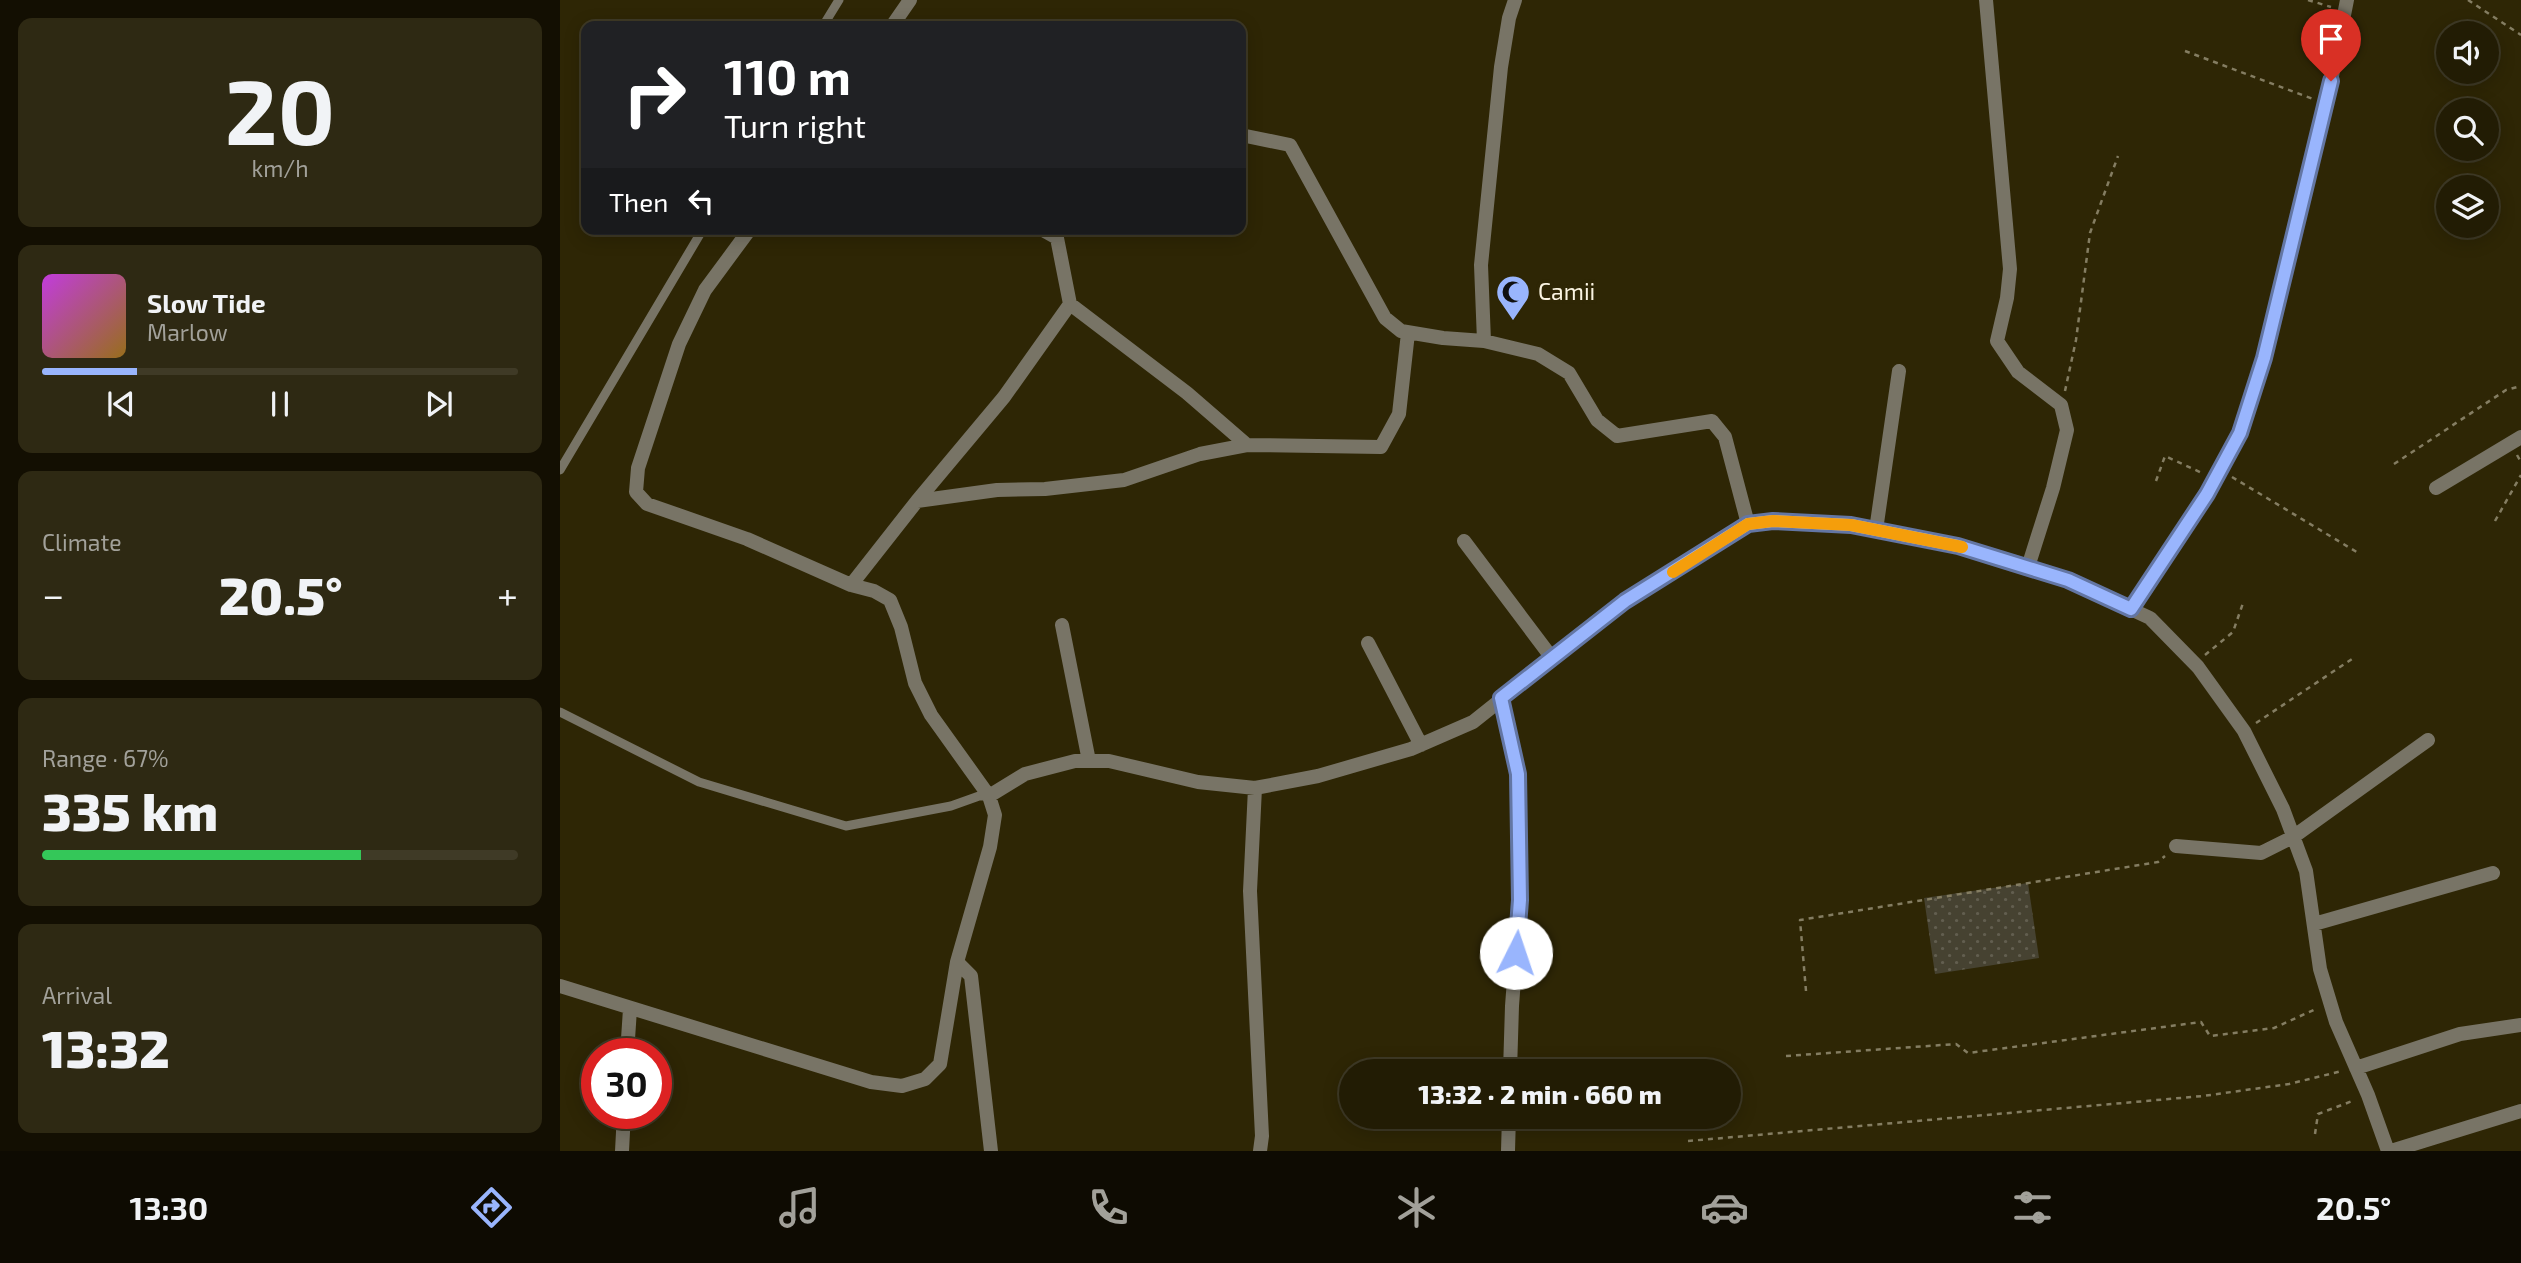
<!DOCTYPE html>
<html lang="en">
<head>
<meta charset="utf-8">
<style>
  :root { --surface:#221c04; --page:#2e2913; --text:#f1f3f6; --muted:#a2a19a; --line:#3f3a26; --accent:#99b5fd }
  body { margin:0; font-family:"Exo 2",sans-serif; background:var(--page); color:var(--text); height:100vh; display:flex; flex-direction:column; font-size:26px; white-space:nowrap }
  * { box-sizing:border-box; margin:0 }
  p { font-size:23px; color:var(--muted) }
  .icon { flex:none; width:38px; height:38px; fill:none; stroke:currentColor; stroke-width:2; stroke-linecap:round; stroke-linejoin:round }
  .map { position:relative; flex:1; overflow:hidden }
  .panel { display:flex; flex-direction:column; gap:18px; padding:18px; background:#130f02; width:560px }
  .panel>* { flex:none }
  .top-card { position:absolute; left:21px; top:21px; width:665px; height:214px; border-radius:14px; box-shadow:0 4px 18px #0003,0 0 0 2px var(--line); background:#202124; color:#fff; overflow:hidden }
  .controls { position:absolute; left:1876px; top:21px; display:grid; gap:14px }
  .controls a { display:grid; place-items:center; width:63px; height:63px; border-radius:50%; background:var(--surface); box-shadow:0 4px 18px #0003,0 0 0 2px var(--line); font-size:35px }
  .speed { position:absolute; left:21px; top:1038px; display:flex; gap:14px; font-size:35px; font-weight:700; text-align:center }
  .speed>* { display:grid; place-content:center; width:91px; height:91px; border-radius:50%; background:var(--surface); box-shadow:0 4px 18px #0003,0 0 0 2px var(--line); line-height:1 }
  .speed .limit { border:10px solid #d22; background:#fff; color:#111 }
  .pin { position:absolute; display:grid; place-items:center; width:60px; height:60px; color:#fff; margin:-72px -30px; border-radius:50% 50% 50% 0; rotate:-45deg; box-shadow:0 0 7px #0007 }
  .pin .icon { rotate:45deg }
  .me { position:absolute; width:77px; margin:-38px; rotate:4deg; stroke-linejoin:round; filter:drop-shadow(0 0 5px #0008) }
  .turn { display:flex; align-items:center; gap:24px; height:147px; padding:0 28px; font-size:32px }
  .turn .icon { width:91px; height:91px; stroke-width:2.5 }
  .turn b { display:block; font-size:49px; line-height:60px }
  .then { display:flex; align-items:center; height:66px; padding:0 28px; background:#0003; gap:14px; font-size:26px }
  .big { font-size:52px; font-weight:800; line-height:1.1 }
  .panel .tile { flex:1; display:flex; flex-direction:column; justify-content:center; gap:10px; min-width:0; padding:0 24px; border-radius:14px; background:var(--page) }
  .panel .dial { align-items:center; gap:0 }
  .dial b { font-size:91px; line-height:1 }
  .song { display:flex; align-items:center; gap:21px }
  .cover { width:84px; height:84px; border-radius:10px; background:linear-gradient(135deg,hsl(290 70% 55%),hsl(40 70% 35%)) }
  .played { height:7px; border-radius:4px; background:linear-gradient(90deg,var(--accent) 20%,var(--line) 20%) }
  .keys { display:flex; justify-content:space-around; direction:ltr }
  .heat { display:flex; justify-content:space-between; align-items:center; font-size:38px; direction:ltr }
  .charge { height:10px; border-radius:5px; background:linear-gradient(90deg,#34c759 67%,var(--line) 0) }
  .trip { position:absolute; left:779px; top:1059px; width:402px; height:70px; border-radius:35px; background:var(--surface); box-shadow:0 4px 18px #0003,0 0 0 2px var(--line); font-weight:800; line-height:70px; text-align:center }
  .tabs { display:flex; height:112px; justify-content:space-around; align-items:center; background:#0e0b02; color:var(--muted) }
  .tabs .icon { width:49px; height:49px }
  .tabs .current { color:var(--accent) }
  .tabs b { font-size:32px; color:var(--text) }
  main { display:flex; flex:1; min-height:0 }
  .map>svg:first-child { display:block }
</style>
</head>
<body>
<main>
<section class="panel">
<div class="tile dial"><b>20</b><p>km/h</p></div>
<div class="tile">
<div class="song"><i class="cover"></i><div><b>Slow Tide</b><p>Marlow</p></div></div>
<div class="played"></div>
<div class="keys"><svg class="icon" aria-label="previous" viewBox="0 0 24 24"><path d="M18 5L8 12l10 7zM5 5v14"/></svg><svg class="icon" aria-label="pause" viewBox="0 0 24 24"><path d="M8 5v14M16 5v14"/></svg><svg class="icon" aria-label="next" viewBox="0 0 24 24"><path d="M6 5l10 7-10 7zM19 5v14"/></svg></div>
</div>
<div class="tile"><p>Climate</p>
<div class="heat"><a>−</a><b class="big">20.5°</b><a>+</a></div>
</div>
<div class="tile"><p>Range · 67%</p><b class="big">335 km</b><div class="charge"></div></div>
<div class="tile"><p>Arrival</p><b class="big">13:32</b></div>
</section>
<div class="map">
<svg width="1961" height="1151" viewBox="0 0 1961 1151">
  <defs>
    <pattern id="grass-dots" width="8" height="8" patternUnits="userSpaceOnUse" patternTransform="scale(1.75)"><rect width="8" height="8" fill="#464231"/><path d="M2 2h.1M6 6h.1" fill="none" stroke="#625e4f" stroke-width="1.8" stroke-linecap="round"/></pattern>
  </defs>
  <rect width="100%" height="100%" fill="#2e2605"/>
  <path fill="url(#grass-dots)" d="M 1468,883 L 1479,958 L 1375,974 L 1364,898 Z"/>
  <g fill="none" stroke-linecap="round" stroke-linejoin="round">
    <path stroke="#847d62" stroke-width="2.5" stroke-dasharray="5 5" stroke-linecap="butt" d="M 1748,0 L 1771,7
      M 1908,0 L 1961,35
      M 1625,51 L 1753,99
      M 1505,391 L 1516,340 L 1530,233 L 1558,156
      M 1957,455 L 1961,462
      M 1834,464 L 1946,390 L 1961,386
      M 1672,477 L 1800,554
      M 1596,481 L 1605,456 L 1642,473
      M 1935,521 L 1961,475
      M 1645,655 L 1673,632 L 1683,603
      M 1696,723 L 1792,659
      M 1246,991 L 1240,920 L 1598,862 L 1605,856
      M 1226,1056 L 1396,1044 L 1408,1053 L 1641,1022 L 1650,1036 L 1714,1028 L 1758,1008
      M 1755,1134 L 1758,1114 L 1795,1100
      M 1128,1141 L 1643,1096 L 1729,1084 L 1782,1071"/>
    <path stroke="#787466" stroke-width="9" d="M 263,26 L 279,0
      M 0,470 L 143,229
      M 0,712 L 139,782 L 286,826 L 391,806 L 419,796 L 429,796"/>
    <path stroke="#787466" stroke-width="14" d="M 1426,0 L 1450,269 L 1447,298 L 1437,341 L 1458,372 L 1501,405 L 1507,430 L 1493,488 L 1468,567
      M 332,26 L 350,0
      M 681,135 L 730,145 L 825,318 L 841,331 L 883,338 L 924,341 L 921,265 L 941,67 L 949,18 L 955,0
      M 190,229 L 145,290 L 119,344 L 78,468 L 76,492 L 87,504 L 187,539 L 291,585 L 314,591 L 330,600 L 341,627 L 355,683 L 371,715 L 429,796
      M 481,229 L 497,238 L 510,304
      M 924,341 L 978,354 L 1009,373 L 1037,420 L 1057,436 L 1152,421 L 1165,437 L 1188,524
      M 1876,488 L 1961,437
      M 357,501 L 444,397 L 510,304 L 627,393 L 687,445
      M 1316,530 L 1339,371
      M 904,541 L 992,658
      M 291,585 L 357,501 L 437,490 L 485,489 L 564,480 L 640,454 L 687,445 L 821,447 L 839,414 L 848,333
      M 1571,609 L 1647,494 L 1680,434 L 1704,358 L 1771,81 L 1787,0
      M 502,625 L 529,761
      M 808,643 L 861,745
      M 941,698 L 958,774 L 960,900 L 952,1006 L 950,1071
      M 695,788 L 690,891 L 702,1136 L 700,1151
      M 1616,846 L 1701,853 L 1733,837 L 1868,740
      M 1754,924 L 1933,873
      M 397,962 L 411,976 L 431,1151
      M 0,986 L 311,1082 L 342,1086 L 365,1079 L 380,1064 L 397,962 L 430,847 L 435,815 L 429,796 L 465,774 L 515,761 L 549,761 L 638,782 L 695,788 L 758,776 L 851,749 L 913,722 L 1065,601 L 1188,524 L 1213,521 L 1291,525 L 1398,546 L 1508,580 L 1590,618 L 1638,667 L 1684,731 L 1723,809 L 1746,871 L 1760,969 L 1776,1022 L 1808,1095 L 1828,1151
      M 67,1054 L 70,1009
      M 1796,1068 L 1900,1034 L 1961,1025
      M 62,1151 L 64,1113
      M 948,1151 L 949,1116
      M 1831,1151 L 1961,1111"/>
  </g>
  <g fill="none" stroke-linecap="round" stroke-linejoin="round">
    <g stroke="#6376a4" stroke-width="18">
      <path id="route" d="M 956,953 L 960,900 L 958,774 L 941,698 L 1065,601 L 1188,524 L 1213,521 L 1291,525 L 1398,546 L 1508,580 L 1571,609 L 1647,494 L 1680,433 L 1704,358 L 1771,81"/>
    </g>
    <use href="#route" stroke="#99b5fd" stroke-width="12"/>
    <path stroke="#f59e0b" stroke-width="12" d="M 1113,572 L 1188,524 L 1213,521 L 1291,525 L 1402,547"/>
  </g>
  <defs>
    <g id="mosque-pin" transform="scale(1.75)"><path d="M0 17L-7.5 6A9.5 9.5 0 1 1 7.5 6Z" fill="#99b5fd" stroke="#2e2605"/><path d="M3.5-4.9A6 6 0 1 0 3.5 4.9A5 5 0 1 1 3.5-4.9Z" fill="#111"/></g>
  </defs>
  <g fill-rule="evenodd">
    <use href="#mosque-pin" x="953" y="292"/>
  </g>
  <g text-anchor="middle" stroke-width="7" stroke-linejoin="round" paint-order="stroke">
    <g font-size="23" fill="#faf4e2" stroke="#2e2605" text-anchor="start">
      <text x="978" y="300">Camii</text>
    </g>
  </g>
</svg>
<div class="controls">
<a><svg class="icon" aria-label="sound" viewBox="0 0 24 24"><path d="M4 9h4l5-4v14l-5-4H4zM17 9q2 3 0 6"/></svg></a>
<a><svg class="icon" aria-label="search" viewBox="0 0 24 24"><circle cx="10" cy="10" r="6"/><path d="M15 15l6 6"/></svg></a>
<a><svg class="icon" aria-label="layers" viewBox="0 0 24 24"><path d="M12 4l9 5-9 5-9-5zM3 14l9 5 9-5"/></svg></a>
</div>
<div class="speed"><div class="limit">30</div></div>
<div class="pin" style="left:1771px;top:81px;background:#d93025"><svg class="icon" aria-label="arrive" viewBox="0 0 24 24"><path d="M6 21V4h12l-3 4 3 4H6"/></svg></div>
<svg class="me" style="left:956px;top:953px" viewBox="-20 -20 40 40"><circle r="19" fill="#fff"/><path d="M0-13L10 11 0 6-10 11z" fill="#99b5fd"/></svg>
<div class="trip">13:32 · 2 min · 660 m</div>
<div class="top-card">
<div class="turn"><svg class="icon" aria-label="right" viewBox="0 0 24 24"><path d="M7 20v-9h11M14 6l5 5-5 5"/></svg><div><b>110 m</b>Turn right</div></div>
<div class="then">Then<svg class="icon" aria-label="left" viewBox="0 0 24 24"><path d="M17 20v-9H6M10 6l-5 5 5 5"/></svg></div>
</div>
</div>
</main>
<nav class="tabs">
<b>13:30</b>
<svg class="icon current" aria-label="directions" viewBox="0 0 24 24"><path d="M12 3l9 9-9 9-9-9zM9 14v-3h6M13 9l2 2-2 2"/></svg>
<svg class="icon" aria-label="music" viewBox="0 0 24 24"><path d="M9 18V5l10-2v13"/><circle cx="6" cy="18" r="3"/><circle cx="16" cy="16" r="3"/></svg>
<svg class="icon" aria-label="phone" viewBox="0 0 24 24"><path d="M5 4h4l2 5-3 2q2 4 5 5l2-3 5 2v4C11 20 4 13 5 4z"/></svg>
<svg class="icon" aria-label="climate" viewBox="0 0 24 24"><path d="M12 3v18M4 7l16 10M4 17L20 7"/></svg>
<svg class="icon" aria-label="car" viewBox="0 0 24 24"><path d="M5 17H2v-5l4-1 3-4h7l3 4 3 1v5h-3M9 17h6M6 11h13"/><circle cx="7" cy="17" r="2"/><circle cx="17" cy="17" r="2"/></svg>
<svg class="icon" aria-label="filters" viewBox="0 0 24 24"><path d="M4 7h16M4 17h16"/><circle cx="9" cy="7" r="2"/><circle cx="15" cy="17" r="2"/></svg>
<b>20.5°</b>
</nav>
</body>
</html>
